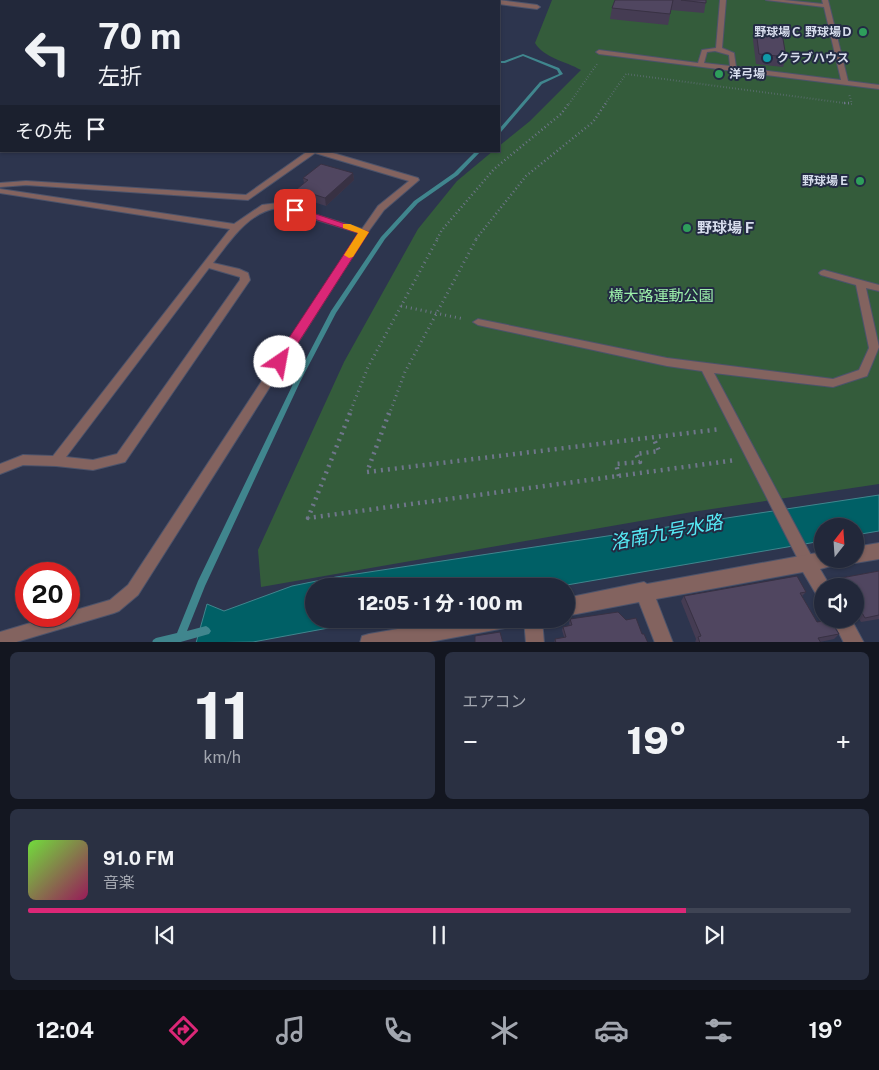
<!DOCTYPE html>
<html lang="ja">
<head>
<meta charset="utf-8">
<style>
  :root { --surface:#22283a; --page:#2a3042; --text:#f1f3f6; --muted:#a2a6af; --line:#3f4454; --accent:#db2777 }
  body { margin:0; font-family:"Public Sans","Noto Sans JP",sans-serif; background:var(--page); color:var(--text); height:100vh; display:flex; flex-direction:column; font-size:19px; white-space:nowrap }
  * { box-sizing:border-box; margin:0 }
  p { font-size:16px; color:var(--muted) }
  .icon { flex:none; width:28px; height:28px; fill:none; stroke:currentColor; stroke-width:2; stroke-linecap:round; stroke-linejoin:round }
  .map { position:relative; height:642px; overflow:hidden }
  .sheet { display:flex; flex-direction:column; gap:10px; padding:10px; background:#131620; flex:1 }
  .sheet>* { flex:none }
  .guide { position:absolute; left:0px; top:0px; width:500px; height:152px; box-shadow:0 1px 4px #0004,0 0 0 1px var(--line); background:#22283a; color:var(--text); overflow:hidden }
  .needle { width:32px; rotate:17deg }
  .fabs { position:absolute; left:814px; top:518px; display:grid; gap:10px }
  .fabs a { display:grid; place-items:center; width:50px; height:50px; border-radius:50%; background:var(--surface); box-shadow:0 1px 4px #0004,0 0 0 1px var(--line); font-size:25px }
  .speed { position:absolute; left:15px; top:562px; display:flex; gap:10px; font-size:25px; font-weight:700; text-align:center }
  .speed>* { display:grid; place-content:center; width:65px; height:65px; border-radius:50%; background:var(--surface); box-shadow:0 1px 4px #0004,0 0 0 1px var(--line); line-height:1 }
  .speed .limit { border:8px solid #d22; background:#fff; color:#111 }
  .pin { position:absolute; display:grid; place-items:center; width:42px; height:42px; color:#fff; margin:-21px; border-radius:10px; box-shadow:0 2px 8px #0006 }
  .me { position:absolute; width:55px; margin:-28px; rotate:33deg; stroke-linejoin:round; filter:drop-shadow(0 0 4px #0008) }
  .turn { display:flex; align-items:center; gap:18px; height:105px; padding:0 15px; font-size:22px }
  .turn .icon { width:65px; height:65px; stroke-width:2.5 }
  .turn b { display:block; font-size:35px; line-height:42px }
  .then { display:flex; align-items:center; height:48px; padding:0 15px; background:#0003; gap:10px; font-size:19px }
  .big { font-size:38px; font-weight:800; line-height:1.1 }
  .sheet .tile { flex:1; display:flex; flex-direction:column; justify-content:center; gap:8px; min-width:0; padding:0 18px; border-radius:8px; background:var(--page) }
  .sheet .dial { align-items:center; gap:0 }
  .dial b { font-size:65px; line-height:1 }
  .song { display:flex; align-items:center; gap:15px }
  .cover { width:60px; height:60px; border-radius:8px; background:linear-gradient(135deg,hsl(100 70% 55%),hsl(330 70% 35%)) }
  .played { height:5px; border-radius:2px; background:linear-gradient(90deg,var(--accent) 80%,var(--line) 80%) }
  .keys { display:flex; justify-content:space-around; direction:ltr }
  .heat { display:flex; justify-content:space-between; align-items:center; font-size:28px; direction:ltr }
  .sheet .tiles { flex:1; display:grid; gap:10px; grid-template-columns:1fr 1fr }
  .tile:last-child { grid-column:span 2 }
  .trip { position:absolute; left:305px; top:578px; width:270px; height:50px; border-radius:25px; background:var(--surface); box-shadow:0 1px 4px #0004,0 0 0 1px var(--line); font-weight:800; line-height:50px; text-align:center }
  .tabs { display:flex; height:80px; justify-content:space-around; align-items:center; background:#0e1017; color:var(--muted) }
  .tabs .icon { width:35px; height:35px }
  .tabs .current { color:var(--accent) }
  .tabs b { font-size:22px; color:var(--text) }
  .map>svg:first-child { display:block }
</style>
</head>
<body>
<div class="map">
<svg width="879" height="643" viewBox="0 0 879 643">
  <rect width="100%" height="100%" fill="#2d354e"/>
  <path fill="#345c3b" d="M 552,0 L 879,0 L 879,484 L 692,512 L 261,587 L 258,550 L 344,362 L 418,229 L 457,181 L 493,151 L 499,151 L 499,146 L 530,121 L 581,70 C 565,61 544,58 535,43 Z"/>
  <path fill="#006066" stroke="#40868e" d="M 879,495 L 879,531 L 855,535 L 855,526 L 822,526 L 822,541 L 561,586 L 314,586 L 314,619 L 377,619 L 253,642 L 196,643 L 207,604 L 224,611 L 292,586 L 336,577 Z"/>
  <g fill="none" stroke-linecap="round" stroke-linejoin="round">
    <path fill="#40868e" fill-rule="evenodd" d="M 420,0 L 424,0 L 425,1 L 421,1 Z
      M 523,54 L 559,68 L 563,74 L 542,84 L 501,132 L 499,132 L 499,129 L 540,82 L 559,74 L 557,70 L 523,56 L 505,63 L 499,63 L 499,61 L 504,61 Z
      M 476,151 L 481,151 L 458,175 L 418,203 L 385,239 L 336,313 L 300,382 L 205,586 L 187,631 L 206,626 L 209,628 L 211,631 L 209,634 L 177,643 L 152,643 L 153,640 L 156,638 L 177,633 L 198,581 L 294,382 L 331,311 L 381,237 L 414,201 L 454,173 Z"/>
    <g stroke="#4c536b" stroke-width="2">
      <path id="lane" d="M 720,0 L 726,0 L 722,48 L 734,53 L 736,67 L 841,80 L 824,7 L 766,0 L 784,0 L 823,4 L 822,0 L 828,0 L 848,81 L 879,85 L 879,89 L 599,54 L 596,52 L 599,50 L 698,63 L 702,50 L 716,48 ZM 715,51 L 729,55 L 730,66 L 704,63 L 707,52 Z
        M 308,151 L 326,151 L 418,178 L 419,180 L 384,210 L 368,232 L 138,595 L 119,611 L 114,613 L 13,643 L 0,643 L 0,632 L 54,616 L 69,616 L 69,612 L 110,600 L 128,585 L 359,233 L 278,208 C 248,212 230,241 213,263 L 239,269 L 248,273 L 250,280 L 125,462 L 93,470 L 56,466 L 23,465 L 0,474 L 0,464 L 23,455 L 53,456 L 230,229 L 0,193 L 0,189 L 234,224 L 262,205 L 278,203 L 362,229 L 378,206 L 409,181 L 315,153 L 248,200 L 26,185 L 0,187 L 0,183 L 26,181 L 246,195 ZM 209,268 L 240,277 L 240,280 L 117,454 L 93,460 L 66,457 Z
        M 824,270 L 879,285 L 879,291 L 866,288 L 879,347 L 867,376 L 833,387 L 714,373 L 812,557 L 814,562 L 812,567 L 807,568 L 802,567 L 702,371 L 667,366 L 478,325 L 473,322 L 478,319 L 667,358 L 833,379 L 859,370 L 869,348 L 856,285 L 821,275 L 819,273 L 821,271 Z"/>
    </g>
    <g stroke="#4c536b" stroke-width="2">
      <path id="street" d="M 499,0 L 537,5 L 540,7 L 537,9 L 499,4 L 499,1 L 496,1 Z
        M 879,543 L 879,559 L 855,563 L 849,561 L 848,559 L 855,559 L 855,547 Z
        M 822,552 L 822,559 L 837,559 L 835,565 L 820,569 L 830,586 L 822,586 L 822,597 L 816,594 L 803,572 L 656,599 L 673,643 L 655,643 L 639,602 L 566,616 L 566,598 L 644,582 L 647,584 Z
        M 455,619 L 514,619 L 511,625 L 505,628 L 424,643 L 360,643 L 362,636 L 369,634 Z
        M 524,619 L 542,619 L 544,643 L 526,643 Z
        M 832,619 L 851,619 L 864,643 L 844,643 Z"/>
    </g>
    <path stroke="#6f768b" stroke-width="2" stroke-dasharray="0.5 2.5" stroke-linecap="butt" d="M 569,104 L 597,64
      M 605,104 L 626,74 L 852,104 L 849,94"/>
    <path stroke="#6f768b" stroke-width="2.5" stroke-dasharray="1 3" stroke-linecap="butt" d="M 844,103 L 852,103
      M 437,239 L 442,230 L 494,169 L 561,114 L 569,103
      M 476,239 L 526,176 L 593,122 L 606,103"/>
    <path stroke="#6f768b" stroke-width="3" stroke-dasharray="1 4" stroke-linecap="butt" d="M 401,306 L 464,319
      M 349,415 L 368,367 L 438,238
      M 389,415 L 405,372 L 477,238"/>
    <path stroke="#6f768b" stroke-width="4.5" stroke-dasharray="2 5" stroke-linecap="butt" d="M 350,413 L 308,518 L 736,460
      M 389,413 L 367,472 L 721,429
      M 619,476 L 616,464 L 640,462 L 636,454 L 659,451 L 653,437"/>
    <use href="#lane" fill="#83635f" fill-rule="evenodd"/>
    <use href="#street" fill="#83635f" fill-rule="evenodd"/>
  </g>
  <path fill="#453c53" d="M 615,0 L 706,0 L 704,13 L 671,10 L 668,25 L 610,19 L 612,8 Z
    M 756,30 L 786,57 L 783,67 L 756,64 L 753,40 Z
    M 353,173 L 354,180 L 326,206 L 298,197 L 297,189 L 304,183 L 303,178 Z
    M 879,571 L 879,619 L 861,622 L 855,612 L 855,586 L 839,586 L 837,582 L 841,578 Z
    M 806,592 L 802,596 L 817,622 L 839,634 L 834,639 L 820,642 L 821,643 L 695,643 L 696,639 L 681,601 L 684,596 Z
    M 570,619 L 626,620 L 642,634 L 648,643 L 554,643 L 555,639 L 564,637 L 562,630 L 563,627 L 570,626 L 569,623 Z"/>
  <path fill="#383143" d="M 353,173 L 354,180 L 326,206 L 325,198 Z"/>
  <path fill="#504660" stroke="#383143" d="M 615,0 L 673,0 L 670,14 L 612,8 Z
    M 681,0 L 706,0 L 706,3 Z
    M 756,30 L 782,33 L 786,57 L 759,54 Z
    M 321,164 L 353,173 L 325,198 L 297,189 L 308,180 L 303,178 Z
    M 879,571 L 879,615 L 865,618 L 855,601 L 855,586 L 846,586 L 841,578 Z
    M 797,576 L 806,592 L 800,593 L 817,622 L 830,620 L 839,634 L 818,638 L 821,643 L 700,643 L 698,637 L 701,636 L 684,596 Z
    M 618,612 L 626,620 L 636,618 L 642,634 L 644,634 L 648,643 L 556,643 L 555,639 L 566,637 L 563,627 L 572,625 L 570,619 Z
    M 500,632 L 503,643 L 475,643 L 475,636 Z"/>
  <path fill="#db2777" stroke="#8e194d" d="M 292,208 L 298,208 L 369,232 L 284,365 L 280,367 L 274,362 L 275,359 L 358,233 L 292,212 Z"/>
  <path fill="#f59e0b" d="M 343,224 L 350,224 L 369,232 L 353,257 L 349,258 L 344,255 L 358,233 L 343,228 Z"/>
  <g fill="#2e9e5b" stroke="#232b43" stroke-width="2">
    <circle cx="863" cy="32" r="5"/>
    <circle cx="719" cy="74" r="5"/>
    <circle cx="860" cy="181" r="5"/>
    <circle cx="687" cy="228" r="5"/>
  </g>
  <circle fill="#0f9aa8" stroke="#232b43" stroke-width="2" cx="767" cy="58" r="5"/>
  <g text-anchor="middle" stroke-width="4" stroke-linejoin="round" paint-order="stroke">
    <g font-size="12" font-weight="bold" fill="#d7dded" stroke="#232b43" text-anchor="end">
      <text x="853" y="36">野球場Ｃ 野球場Ｄ</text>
      <text x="777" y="62" text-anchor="start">クラブハウス</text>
      <text x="729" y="78" text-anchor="start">洋弓場</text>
      <text x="850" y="185">野球場Ｅ</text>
    </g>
    <g font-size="15" font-weight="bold" fill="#d7dded" stroke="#232b43" text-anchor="start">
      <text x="697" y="233">野球場Ｆ</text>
    </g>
    <g font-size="15" fill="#9cefaa" stroke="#232b43">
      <text x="661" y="301">横大路運動公園</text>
    </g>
    <g font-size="19" font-style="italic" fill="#56ebf6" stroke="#232b43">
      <text transform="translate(666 532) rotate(-11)" y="7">洛南九号水路</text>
    </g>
  </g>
</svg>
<div class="fabs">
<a><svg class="needle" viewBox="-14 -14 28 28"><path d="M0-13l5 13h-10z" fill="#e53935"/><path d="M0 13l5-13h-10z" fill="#a2a6af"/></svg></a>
<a><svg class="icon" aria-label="sound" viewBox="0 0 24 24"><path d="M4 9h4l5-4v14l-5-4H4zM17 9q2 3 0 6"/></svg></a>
</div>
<div class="speed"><div class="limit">20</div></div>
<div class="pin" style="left:295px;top:210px;background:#d93025"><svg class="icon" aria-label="arrive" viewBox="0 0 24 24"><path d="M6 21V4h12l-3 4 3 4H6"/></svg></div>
<svg class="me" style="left:280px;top:362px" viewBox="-20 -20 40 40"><circle r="19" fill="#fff"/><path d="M0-13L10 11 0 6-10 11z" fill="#db2777"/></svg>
<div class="trip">12:05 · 1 分 · 100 m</div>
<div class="guide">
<div class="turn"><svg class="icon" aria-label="left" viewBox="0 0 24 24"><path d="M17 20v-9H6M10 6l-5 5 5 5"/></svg><div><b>70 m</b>左折</div></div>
<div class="then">その先<svg class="icon" aria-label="arrive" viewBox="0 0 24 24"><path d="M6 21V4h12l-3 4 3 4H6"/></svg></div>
</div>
</div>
<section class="sheet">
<div class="tiles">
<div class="tile dial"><b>11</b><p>km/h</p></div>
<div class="tile"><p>エアコン</p>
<div class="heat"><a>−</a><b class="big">19°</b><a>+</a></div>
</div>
<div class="tile">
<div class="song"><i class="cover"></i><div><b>91.0 FM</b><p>音楽</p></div></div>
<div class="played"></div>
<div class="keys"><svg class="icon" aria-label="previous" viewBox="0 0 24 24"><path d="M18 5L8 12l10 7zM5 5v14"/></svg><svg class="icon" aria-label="pause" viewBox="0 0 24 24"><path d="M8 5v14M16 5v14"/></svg><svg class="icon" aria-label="next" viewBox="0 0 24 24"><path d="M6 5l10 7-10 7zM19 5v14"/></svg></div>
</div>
</div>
</section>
<nav class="tabs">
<b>12:04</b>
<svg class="icon current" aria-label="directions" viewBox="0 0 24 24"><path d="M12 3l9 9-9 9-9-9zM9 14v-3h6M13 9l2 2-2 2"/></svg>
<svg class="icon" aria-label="music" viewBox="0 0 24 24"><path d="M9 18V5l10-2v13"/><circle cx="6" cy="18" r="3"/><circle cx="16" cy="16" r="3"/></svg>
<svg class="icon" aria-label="phone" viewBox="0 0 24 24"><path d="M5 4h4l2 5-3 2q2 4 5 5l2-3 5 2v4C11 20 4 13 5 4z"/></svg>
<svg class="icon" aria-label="climate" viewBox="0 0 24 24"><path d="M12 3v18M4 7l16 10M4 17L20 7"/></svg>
<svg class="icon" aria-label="car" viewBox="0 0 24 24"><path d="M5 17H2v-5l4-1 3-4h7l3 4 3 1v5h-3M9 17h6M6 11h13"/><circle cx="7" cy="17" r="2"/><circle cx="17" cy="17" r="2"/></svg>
<svg class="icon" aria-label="filters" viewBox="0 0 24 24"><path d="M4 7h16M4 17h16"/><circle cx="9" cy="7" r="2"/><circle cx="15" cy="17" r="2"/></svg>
<b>19°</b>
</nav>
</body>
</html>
